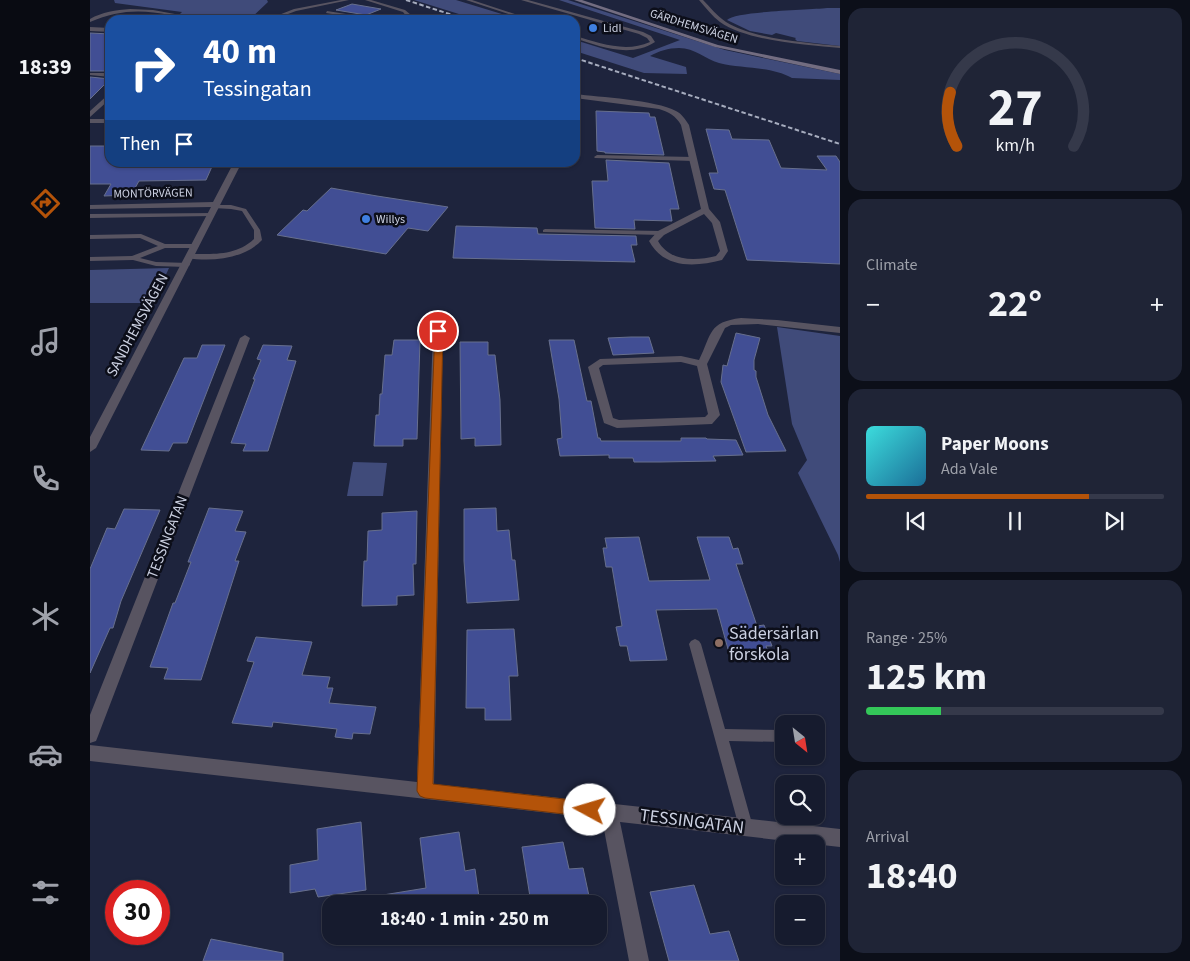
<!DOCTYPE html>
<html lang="en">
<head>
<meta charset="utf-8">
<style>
  :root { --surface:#161b2e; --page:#1f2436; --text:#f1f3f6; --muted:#9ea1aa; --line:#35394a; --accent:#b45309 }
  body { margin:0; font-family:"Source Sans 3",sans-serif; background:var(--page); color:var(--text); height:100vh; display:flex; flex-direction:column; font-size:19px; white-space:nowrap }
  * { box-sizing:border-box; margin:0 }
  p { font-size:16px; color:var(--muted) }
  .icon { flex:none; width:28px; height:28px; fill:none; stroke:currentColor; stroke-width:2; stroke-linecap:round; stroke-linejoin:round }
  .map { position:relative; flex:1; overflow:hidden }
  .details { display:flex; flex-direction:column; gap:8px; padding:8px; background:#0c0f19; width:350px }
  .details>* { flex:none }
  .top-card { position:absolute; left:15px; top:15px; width:475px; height:152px; border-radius:15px; box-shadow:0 1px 4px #0004,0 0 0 1px var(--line); background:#1a4fa0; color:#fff; overflow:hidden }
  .needle { width:32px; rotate:150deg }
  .fabs { position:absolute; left:685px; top:715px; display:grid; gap:10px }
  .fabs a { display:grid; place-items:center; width:50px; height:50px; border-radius:10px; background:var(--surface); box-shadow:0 1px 4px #0004,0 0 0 1px var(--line); font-size:25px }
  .speed { position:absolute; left:15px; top:880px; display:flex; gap:10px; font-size:25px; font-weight:700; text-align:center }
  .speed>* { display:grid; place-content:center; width:65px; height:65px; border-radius:50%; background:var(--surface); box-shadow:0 1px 4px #0004,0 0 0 1px var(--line); line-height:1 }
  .speed .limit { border:8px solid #d22; background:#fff; color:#111 }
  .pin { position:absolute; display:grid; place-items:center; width:42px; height:42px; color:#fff; margin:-21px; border:2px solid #fff; border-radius:50%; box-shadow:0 1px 5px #0007 }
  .me { position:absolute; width:55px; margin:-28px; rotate:276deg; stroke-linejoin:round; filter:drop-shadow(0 0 4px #0008) }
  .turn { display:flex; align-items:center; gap:18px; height:105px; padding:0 15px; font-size:22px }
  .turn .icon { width:65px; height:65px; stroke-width:2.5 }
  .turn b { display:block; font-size:35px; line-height:42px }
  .then { display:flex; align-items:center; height:48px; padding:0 15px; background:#0003; gap:10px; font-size:19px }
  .big { font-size:38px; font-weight:700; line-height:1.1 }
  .details .card { flex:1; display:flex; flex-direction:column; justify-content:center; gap:8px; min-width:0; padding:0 18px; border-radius:15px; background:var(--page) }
  .details .dial { align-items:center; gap:0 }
  .dial svg { height:130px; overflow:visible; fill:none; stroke:var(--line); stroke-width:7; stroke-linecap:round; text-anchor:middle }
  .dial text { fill:var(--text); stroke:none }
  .song { display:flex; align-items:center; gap:15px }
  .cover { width:60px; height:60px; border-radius:8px; background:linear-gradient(135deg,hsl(180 70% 55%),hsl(200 70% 35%)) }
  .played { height:5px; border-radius:2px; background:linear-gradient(90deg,var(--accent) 75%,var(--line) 75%) }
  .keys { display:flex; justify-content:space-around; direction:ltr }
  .heat { display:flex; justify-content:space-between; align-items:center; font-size:28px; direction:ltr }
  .charge { height:8px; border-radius:4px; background:linear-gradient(90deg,#34c759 25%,var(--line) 0) }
  .trip { position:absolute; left:232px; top:895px; width:285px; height:50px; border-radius:15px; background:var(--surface); box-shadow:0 1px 4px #0004,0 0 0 1px var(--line); font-weight:700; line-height:50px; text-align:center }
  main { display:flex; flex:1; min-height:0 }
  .tab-bar { display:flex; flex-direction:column; width:90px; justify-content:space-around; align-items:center; background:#090b12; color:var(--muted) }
  .tab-bar .icon { width:35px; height:35px }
  .tab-bar .selected { color:var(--accent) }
  .tab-bar b { font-size:22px; color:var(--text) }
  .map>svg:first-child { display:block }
</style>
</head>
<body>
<main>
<nav class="tab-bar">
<b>18:39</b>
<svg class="icon selected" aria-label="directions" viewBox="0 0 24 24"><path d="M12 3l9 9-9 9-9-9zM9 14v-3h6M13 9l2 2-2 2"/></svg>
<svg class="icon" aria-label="music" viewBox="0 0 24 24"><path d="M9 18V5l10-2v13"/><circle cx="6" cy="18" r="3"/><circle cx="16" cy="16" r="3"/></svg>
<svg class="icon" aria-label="phone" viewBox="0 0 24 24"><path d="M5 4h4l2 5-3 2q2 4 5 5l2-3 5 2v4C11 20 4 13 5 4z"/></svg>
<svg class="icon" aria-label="climate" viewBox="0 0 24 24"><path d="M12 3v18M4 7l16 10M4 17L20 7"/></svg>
<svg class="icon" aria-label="car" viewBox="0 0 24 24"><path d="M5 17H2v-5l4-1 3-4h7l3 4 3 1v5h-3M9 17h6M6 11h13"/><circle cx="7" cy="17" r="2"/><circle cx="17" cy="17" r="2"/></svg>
<svg class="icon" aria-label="filters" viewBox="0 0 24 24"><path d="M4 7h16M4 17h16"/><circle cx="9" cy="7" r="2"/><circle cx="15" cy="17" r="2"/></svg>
</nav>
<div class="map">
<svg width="750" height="961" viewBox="0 0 750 961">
  <rect width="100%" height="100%" fill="#1e243d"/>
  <path fill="#404b7a" d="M 24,0 L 177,0 L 178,2 L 159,20 L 84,20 L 92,12 L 25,3 Z
    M 324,0 L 366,0 L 431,20 L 388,20 Z
    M 469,0 L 478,0 L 635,50 L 750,74 L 750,80 L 702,78 C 681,66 652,69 629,63 C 615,59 605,48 589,48 C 578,48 569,51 560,56 L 596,67 L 597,74 L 554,73 L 485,51 L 485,40 L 543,58 L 590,40 Z
    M 737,8 L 750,8 L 750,46 L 707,41 L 705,39 L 706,38 L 686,33 L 682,35 L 660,31 L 637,20 C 645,11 720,10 737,8 Z
    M 79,268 L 63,303 L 0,303 L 0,270 Z
    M 687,327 L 750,336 L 750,562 L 748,555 L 708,473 L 717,460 L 702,424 Z
    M 263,462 L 297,463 L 293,496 L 257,496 Z"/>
  <path fill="#414e94" stroke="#676f8d" d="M 262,4 L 291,9 L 276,15 L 246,10 Z
    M 236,15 L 266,20 L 223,20 Z
    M 0,33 L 20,34 L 20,71 L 0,71 Z
    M 0,77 L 20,79 L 0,99 Z
    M 506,111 L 559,113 L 560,117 L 565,117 L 574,155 L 515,153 L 515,152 L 507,151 Z
    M 616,129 L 639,130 L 642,139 L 679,140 L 691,168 L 737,170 L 727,156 L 746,156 L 750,162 L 750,264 L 657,260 L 635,190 L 624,189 L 619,173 L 628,173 Z
    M 0,146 L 20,146 L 20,162 L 124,162 L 116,180 L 49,181 L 41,195 L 14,196 L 21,184 L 0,184 Z
    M 516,160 L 579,163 L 589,209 L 580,209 L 582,221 L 544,220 L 545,229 L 505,228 L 502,181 L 518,181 Z
    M 241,188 L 287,196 L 358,207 L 338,231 L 318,228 L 296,254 L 187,235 L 213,210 L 217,211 Z
    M 366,226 L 447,228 L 448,234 L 546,236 L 547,245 L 541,245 L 545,262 L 363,258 Z
    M 646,333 L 670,338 L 664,360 L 664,370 L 666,371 L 666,377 L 678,415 L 696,451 L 656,452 L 631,382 L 633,365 L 637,366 Z
    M 541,337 L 559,337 L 564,353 L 523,355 L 518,338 Z
    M 304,340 L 330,340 L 327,439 L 313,439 L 313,446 L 284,446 L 286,415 L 289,415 L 290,394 L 292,394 L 295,355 L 302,355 Z
    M 459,340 L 484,340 L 497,401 L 501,401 L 508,438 L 510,438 L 511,441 L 591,441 L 591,438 L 616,438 L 617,439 L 646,440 L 653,455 L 623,456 L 626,461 L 570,462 L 544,462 L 543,458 L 519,458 L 519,455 L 470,456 L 467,439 L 472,438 L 469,399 Z
    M 370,342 L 398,342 L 398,355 L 405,355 L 410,400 L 411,445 L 385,446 L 385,438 L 371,439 Z
    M 112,345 L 135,345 L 97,443 L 83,443 L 79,451 L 51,450 L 94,358 L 107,358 Z
    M 173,345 L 202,346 L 197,360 L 206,361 L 178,451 L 153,451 L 156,444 L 141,443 L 165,379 L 163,379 L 171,360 L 167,359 Z
    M 119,508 L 153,511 L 145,531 L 156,532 L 145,561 L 149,561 L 111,680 L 74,679 L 78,668 L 60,667 L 83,603 L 85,603 L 101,562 L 98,562 Z
    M 406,508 L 407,531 L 419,530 L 422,560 L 425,560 L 429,600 L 377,603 L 374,561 L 374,509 Z
    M 34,509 L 70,510 L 31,601 L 23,628 L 20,628 L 0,673 L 0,569 L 17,528 L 25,529 Z
    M 327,511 L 326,564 L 323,564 L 324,595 L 307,596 L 307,605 L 272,606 L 274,561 L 277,561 L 278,531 L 292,530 L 292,513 Z
    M 549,537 L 559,581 L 620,580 L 607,537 L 639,537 L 643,549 L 648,548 L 653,564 L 646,564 L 667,626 L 674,625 L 682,646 L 676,646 L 680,659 L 641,660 L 627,609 L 566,610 L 577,660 L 540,661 L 537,646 L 530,646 L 526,627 L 532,626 L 522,567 L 516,567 L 513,548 L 517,548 L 515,538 Z
    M 424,629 L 428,676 L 419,676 L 421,720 L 395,720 L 395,708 L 376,708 L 377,630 Z
    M 166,637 L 222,642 L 212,675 L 240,677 L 237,688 L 243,688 L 239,703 L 286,707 L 280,734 L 263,733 L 262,739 L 245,737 L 247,729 L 183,722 L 182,727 L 142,723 L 164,662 L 157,661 Z
    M 271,822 L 276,890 L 228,897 L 225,889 L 200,893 L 200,865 L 228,860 L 227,829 Z
    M 369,832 L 375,871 L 385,869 L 390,904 L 294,904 L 293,895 L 336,888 L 330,838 Z
    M 473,842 L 479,869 L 493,868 L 499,896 L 441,903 L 432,847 Z
    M 604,885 L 620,934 L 639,931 L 649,961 L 579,961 L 560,892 Z
    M 121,939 L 193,953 L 193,961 L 113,961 Z"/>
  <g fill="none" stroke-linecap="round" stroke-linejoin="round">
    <path fill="#585461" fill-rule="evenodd" d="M 251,0 L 259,0 L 206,11 L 182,20 L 176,20 L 204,9 Z
      M 275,0 L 281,0 L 315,10 L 321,15 L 335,20 L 317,17 L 313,12 Z
      M 376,0 L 382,0 L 443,20 L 437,20 Z
      M 431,0 L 438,0 L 553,32 L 561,36 L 565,42 C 541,58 510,47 485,38 L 485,36 C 510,43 535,53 560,42 L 557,38 L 549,34 Z
      M 609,0 L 613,0 C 620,7 627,16 636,22 C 663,39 718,43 750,46 L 750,48 C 718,45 656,41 630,22 C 622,16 616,8 609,0 Z
      M 40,9 L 63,10 L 85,14 L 81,20 L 77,20 L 80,15 C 50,9 28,10 0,22 L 0,19 C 12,12 26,10 40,9 Z
      M 237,11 L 288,19 L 290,20 L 280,20 L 236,13 Z
      M 0,73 L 20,73 L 20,77 L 0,75 Z
      M 0,119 L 20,119 L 20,123 L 0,123 Z
      M 507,155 L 603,157 L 606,159 L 603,161 L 505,158 L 504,157 Z
      M 125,205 L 141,205 L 156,209 L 170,230 L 172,240 C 154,259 122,262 97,258 L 97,254 L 100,254 C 123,254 146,256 164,239 L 164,230 L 152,211 L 141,209 L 123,208 L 123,206 Z
      M 124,213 L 125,214 L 122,216 L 0,218 L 0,214 Z
      M 455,229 L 571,231 L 574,233 L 571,235 L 453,232 L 453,230 Z
      M 51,234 L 75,244 L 105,244 L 109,246 L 105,248 L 75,248 L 50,258 L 66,262 L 99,263 L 100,265 L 96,267 L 66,266 L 43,260 L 0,261 L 0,257 L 42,256 L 68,246 L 50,238 L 0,239 L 0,235 Z
      M 605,639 L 609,641 L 611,644 L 635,729 L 694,730 L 694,742 L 639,741 L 663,827 L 661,832 L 656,834 L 651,832 L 649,827 L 599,644 L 601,641 Z"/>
    <path fill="#585461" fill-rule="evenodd" d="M 0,27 L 20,28 L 20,32 L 0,31 Z
      M 20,93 L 20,99 L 0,117 L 0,111 Z
      M 485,94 C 509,97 566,100 586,111 C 592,114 595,119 599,125 L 619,209 L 630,222 L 638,251 L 632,260 C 605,267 574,269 559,241 L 568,231 L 611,209 L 591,125 C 586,116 579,112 569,109 L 485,98 ZM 614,214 L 622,223 L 630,251 L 626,256 C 605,261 580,262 568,241 L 574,235 Z
      M 144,162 L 152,162 L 6,448 L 0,452 L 0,437 L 121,207 L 0,209 L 0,205 L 123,202 Z
      M 651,318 L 687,320 L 750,327 L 750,333 L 668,324 L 641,325 L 635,328 L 617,364 L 630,415 L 622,424 L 527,428 L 514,423 L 498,367 L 510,359 L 591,356 L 609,360 C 622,334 618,322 651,318 ZM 591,362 L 607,366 L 618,414 L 615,417 L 529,420 L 523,418 L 509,368 L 513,365 Z
      M 348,328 L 353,331 L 344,784 L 750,829 L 750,847 L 530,822 L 559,961 L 539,961 L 512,819 L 0,761 L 0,745 L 327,782 L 343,331 Z
      M 155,335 L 160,338 L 8,736 L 6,741 L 0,743 L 0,715 L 150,338 Z"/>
    <path fill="#736d81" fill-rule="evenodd" d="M 484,0 L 492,0 L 628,45 L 750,70 L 750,74 L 625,47 Z"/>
    <path stroke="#a6acbe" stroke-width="2" stroke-dasharray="4.5 2.5" stroke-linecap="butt" d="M 316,0 L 378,20
      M 485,58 L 750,144"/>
  </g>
  <path fill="#b45309" stroke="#753606" d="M 345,329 L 348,329 L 353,331 L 343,784 L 500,802 L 506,804 L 508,810 L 506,815 L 500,817 L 335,798 L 330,796 L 327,791 Z"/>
  <g fill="#3f7fe0" stroke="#0c0e19" stroke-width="2">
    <circle cx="503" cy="28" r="5"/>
    <circle cx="276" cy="219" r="5"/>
  </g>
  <circle fill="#8d6e63" stroke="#0c0e19" stroke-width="2" cx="629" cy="643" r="5"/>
  <g text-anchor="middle" stroke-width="5" stroke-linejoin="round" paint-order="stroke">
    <g font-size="12" fill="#ccd1e2" stroke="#0c0e19">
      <text transform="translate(604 26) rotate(17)" y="4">GÄRDHEMSVÄGEN</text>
      <text transform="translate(63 193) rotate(-1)" y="4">MONTÖRVÄGEN</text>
    </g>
    <g font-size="12" fill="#ccd1e2" stroke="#0c0e19" text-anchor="start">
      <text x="513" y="32">Lidl</text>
      <text x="286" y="223">Willys</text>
    </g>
    <g font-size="15" fill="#ccd1e2" stroke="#0c0e19">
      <text transform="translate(47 325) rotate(-62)" y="5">SANDHEMSVÄGEN</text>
      <text transform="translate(77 537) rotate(-69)" y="5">TESSINGATAN</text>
    </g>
    <g font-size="18" fill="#ccd1e2" stroke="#0c0e19" text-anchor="start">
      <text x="639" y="639">Sädersärlan<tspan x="639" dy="21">förskola</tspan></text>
    </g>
    <g font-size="18" fill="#ccd1e2" stroke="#0c0e19">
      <text transform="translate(602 821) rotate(7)" y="6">TESSINGATAN</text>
    </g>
  </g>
</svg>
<div class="fabs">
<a><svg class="needle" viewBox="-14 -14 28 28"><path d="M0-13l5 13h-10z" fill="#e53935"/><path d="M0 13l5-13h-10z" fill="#9ea1aa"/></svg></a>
<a><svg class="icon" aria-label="search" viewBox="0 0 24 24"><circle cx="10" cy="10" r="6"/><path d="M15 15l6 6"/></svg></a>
<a>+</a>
<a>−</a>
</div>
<div class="speed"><div class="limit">30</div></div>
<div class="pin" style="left:348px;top:331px;background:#d93025"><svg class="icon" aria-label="arrive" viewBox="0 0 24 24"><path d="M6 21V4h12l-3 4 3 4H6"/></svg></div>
<svg class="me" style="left:500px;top:810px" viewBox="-20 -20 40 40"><circle r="19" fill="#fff"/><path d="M0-13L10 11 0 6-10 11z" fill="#b45309"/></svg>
<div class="trip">18:40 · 1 min · 250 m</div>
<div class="top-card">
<div class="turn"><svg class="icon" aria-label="right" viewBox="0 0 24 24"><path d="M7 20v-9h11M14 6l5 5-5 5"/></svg><div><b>40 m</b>Tessingatan</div></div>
<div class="then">Then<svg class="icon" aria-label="arrive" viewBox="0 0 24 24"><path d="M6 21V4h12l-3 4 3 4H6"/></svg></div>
</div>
</div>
<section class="details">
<div class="card dial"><svg viewBox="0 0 100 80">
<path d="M14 69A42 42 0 1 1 86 69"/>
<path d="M14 69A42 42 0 0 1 10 36" stroke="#b45309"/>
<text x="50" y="56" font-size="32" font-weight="700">27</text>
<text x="50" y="72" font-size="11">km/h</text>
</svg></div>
<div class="card"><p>Climate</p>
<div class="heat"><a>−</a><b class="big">22°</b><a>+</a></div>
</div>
<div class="card">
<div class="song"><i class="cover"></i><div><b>Paper Moons</b><p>Ada Vale</p></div></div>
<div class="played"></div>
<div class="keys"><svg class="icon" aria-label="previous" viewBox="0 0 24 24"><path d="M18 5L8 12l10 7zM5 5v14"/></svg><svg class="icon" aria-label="pause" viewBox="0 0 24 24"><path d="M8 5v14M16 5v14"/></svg><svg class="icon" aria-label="next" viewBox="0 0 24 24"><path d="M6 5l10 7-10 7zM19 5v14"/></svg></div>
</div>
<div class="card"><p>Range · 25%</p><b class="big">125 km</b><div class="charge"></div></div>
<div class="card"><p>Arrival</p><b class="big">18:40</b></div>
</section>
</main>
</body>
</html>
